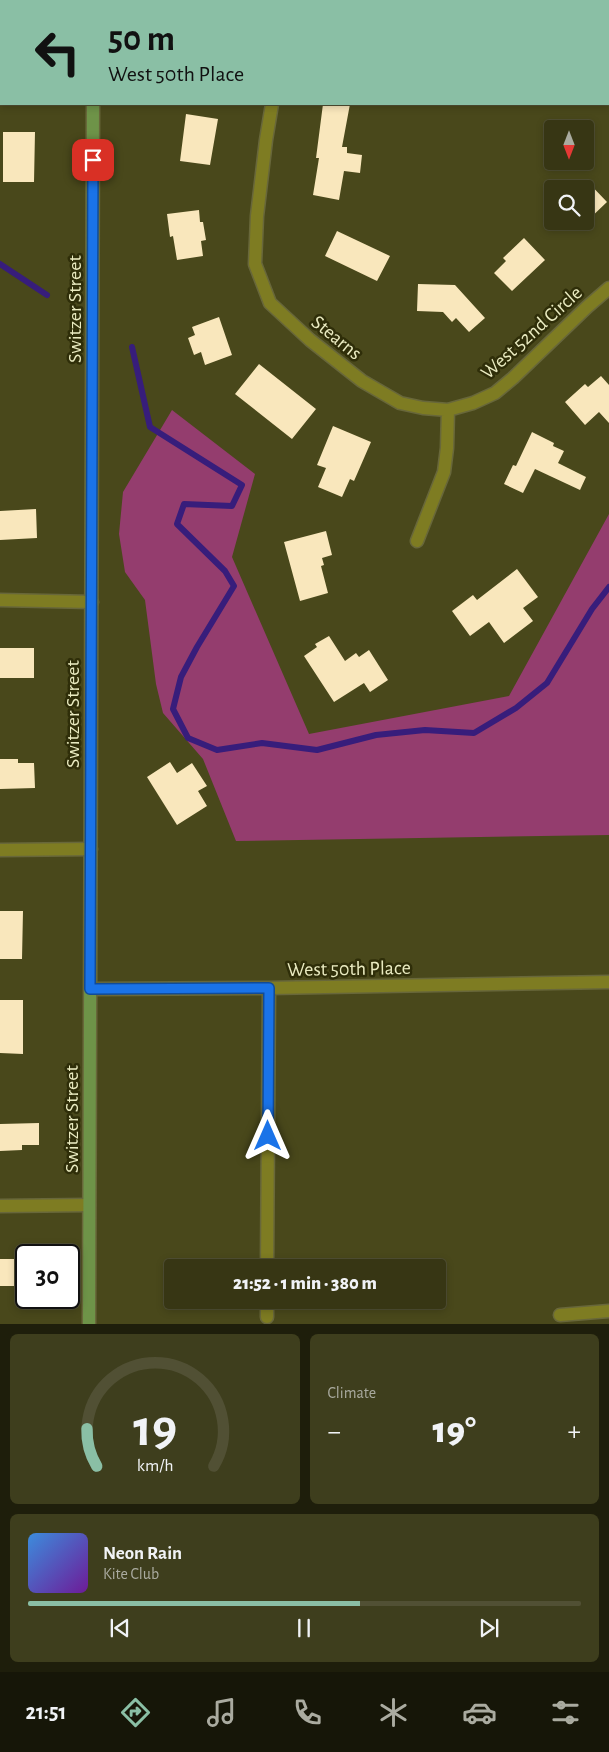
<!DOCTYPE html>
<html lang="en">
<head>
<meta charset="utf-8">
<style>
  :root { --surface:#373614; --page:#3e3e1d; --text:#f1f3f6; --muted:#aaaba0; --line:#515034; --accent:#8abfa5 }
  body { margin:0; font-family:"Alegreya Sans",sans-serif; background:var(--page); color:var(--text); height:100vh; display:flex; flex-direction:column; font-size:19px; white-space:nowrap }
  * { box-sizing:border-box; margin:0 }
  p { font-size:16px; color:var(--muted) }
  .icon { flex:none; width:28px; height:28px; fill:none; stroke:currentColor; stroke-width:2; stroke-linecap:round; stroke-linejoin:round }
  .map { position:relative; height:1324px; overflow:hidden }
  .sheet { display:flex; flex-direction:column; gap:10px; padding:10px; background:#1e1e0b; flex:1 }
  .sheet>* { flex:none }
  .hud { position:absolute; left:0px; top:0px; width:610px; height:105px; box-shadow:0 2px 8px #0003,0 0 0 1px var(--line); background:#8abfa5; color:#111; overflow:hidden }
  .needle { width:32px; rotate:180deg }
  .fabs { position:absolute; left:544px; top:120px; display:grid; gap:10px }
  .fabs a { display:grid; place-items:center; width:50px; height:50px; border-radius:5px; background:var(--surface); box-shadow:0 2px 8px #0003,0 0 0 1px var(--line); font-size:25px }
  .speed { position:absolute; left:15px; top:1244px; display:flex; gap:10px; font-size:25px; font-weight:700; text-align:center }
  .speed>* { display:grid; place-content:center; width:65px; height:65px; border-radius:50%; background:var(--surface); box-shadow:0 2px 8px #0003,0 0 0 1px var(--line); line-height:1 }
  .speed .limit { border:2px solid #111; border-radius:8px; background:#fff; color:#111 }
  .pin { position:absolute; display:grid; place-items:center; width:42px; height:42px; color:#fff; margin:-21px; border-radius:10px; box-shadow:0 2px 8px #0006 }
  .me { position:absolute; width:55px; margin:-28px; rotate:0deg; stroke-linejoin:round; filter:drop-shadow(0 0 4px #0008) }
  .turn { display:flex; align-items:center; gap:18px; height:105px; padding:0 25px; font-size:22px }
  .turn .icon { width:65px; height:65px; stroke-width:2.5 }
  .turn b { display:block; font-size:35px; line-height:42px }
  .big { font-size:38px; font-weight:800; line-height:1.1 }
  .sheet .tile { flex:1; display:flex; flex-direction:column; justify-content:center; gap:8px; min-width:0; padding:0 18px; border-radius:8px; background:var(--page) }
  .sheet .dial { align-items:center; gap:0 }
  .dial svg { height:130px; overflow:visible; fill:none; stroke:var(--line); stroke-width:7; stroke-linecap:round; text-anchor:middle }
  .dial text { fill:var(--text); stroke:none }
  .song { display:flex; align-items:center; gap:15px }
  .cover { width:60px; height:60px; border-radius:8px; background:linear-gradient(135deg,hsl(210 70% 55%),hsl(280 70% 35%)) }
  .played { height:5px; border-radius:2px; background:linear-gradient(90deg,var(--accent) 60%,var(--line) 60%) }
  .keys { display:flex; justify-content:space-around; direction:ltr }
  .heat { display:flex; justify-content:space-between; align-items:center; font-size:28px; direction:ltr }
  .sheet .tiles { flex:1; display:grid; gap:10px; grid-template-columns:1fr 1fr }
  .tile:last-child { grid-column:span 2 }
  .trip { position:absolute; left:164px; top:1259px; width:282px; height:50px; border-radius:5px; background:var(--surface); box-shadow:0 2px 8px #0003,0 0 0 1px var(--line); font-weight:800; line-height:50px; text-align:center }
  .tabs { display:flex; height:80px; justify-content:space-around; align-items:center; background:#161608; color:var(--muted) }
  .tabs .icon { width:35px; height:35px }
  .tabs .on { color:var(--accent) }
  .tabs b { font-size:22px; color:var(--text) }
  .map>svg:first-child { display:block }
</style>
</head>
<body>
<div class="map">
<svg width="609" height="1325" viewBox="0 0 609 1325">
  <rect width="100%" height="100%" fill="#49481b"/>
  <path fill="#943d6e" d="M 172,410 L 255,474 L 232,557 L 309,734 L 509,696 L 609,514 L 609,835 L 236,841 L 203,759 L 163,713 L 156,684 L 145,600 L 125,572 L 119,534 L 123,492 Z"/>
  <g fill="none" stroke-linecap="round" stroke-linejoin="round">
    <path stroke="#371d7b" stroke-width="6" d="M 0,264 L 47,295
      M 132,347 L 150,427 L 242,485 L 232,506 L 184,504 L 177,524 L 225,571 L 234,586 L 197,647 L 181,677 L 173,709 L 188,738 L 217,750 L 262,743 L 317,750 L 376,735 L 425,730 L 474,733 L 516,708 L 547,683 L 592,609 L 609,587"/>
  </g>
  <path fill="#f9e7bc" d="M 323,104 L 350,104 L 342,147 L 347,147 L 347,153 L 362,155 L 360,173 L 344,171 L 339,200 L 313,195 L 319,158 L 316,158 Z
    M 186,114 L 218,119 L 210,165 L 180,161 Z
    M 3,132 L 35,132 L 34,182 L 3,182 Z
    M 585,179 L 607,202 L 585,223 Z
    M 199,210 L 200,222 L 203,222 L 206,240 L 201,241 L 203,256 L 177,260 L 173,236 L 170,237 L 167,214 Z
    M 337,231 L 390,256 L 377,281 L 325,256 Z
    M 524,238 L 545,260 L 512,291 L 494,273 L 506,261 L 503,258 Z
    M 418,284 L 455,285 L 485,318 L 469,332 L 456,318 L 452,322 L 443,312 L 417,311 Z
    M 219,317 L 232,355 L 205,365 L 201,352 L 194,355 L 188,338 L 195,335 L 192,327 Z
    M 259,364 L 316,409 L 292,439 L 235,394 Z
    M 601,376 L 609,385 L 609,423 L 599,412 L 585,425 L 565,402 L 585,384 L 588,387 Z
    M 333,426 L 371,442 L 354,481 L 350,479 L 342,497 L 318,487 L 326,468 L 317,465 Z
    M 532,432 L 554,443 L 553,446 L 564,451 L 558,463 L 586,477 L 580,490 L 535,469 L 523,493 L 504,484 L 513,465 L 516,466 Z
    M 36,509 L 37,538 L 0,540 L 0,511 Z
    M 326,531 L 332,555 L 322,558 L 324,565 L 321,566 L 328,593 L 300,601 L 284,542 Z
    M 517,569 L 538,597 L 523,608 L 533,621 L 504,643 L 489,622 L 470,636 L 452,611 L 473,595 L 477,600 Z
    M 329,636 L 345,661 L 356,653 L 359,657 L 369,650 L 388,680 L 370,692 L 364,683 L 334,702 L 304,656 L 317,647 L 315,644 Z
    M 0,648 L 34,648 L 34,678 L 0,678 Z
    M 0,759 L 18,759 L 18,763 L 34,763 L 35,788 L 0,789 Z
    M 170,762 L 177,773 L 192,763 L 207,786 L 198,791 L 207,806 L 177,825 L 147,777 Z
    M 0,911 L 23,911 L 22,959 L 0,959 Z
    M 0,1000 L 23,1000 L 23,1054 L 0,1053 Z
    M 39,1123 L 39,1145 L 22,1145 L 22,1150 L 0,1151 L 0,1124 Z
    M 0,1259 L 26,1259 L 26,1286 L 0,1286 Z"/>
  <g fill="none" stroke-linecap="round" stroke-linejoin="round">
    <g stroke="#68673a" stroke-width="15">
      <path id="street" d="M 285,1 L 286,0
        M 272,104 L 266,140 L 257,216 L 255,264 L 270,303 L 310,340 L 362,381 L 400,403 L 423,408 L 448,410 L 473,403 L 495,393 L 513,378 L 587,307 L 609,288
        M 417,541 L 444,472 L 447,448 L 448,410
        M 0,600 L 92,602
        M 0,850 L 91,849
        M 91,989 L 269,988 L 609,982
        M 0,1206 L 89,1205
        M 267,1268 L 269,988
        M 560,1315 L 609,1311
        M 267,1317 L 267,1300"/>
    </g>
    <g stroke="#68673a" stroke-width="15">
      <path id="secondary" d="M 93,1 L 93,0
        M 89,1325 L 93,104"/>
    </g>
    <use href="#street" stroke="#7e7c22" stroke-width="12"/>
    <use href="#secondary" stroke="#6e9348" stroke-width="12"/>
  </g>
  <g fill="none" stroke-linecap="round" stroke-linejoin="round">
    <g stroke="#114b97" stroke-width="12">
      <path id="route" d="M 93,160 L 90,989 L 269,988 L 268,1136"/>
    </g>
    <use href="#route" stroke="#1a73e8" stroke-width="9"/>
  </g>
  <g text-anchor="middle" stroke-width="5" stroke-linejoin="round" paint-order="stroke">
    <g font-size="20" fill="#eaebc1" stroke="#2f2e09">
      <text transform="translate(74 309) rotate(-90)" y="7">Switzer Street</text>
      <text transform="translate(531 332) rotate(-42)" y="7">West 52nd Circle</text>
      <text transform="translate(337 337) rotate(39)" y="7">Stearns</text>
      <text transform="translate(72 714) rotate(-90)" y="7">Switzer Street</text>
      <text transform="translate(349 968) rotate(-1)" y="7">West 50th Place</text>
      <text transform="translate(71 1119) rotate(-90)" y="7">Switzer Street</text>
    </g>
  </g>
</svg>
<div class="fabs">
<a><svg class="needle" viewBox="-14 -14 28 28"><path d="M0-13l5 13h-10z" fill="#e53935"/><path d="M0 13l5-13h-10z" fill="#aaaba0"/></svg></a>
<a><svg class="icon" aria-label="search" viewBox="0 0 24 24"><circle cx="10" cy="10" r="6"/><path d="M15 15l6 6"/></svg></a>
</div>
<div class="speed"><div class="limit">30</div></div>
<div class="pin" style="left:93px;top:160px;background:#d93025"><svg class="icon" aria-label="arrive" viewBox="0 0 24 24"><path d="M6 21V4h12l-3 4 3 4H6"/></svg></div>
<svg class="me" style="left:268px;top:1136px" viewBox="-20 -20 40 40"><path d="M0-17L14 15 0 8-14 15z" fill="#1a73e8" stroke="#fff" stroke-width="4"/></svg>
<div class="trip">21:52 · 1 min · 380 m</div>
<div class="hud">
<div class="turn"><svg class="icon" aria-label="left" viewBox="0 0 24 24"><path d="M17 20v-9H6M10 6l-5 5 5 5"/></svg><div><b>50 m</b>West 50th Place</div></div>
</div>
</div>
<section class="sheet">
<div class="tiles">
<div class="tile dial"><svg viewBox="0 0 100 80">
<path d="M14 69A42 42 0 1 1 86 69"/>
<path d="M14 69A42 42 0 0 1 8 46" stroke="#8abfa5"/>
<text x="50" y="56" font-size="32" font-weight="700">19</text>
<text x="50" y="72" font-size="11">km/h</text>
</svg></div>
<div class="tile"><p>Climate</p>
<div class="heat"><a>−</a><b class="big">19°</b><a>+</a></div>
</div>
<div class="tile">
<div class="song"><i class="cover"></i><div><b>Neon Rain</b><p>Kite Club</p></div></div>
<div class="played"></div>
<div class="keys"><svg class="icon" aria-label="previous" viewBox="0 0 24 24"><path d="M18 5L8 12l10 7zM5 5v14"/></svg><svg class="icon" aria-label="pause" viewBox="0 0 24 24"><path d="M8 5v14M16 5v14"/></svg><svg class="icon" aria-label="next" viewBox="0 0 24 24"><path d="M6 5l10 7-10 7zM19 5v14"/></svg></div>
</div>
</div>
</section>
<nav class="tabs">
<b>21:51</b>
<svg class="icon on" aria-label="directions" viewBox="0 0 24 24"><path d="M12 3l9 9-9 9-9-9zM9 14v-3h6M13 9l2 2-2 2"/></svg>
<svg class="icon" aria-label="music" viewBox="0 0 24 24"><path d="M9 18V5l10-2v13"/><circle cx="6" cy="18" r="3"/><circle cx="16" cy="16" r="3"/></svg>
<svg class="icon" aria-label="phone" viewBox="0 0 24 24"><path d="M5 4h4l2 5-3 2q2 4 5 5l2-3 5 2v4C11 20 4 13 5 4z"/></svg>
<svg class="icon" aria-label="climate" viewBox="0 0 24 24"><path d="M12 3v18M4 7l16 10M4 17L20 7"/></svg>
<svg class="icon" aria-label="car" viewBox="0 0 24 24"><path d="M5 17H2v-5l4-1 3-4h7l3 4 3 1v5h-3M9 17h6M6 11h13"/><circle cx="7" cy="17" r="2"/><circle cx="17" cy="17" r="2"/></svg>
<svg class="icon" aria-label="filters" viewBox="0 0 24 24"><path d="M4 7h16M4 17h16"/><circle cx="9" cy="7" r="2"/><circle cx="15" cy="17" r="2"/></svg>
</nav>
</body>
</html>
